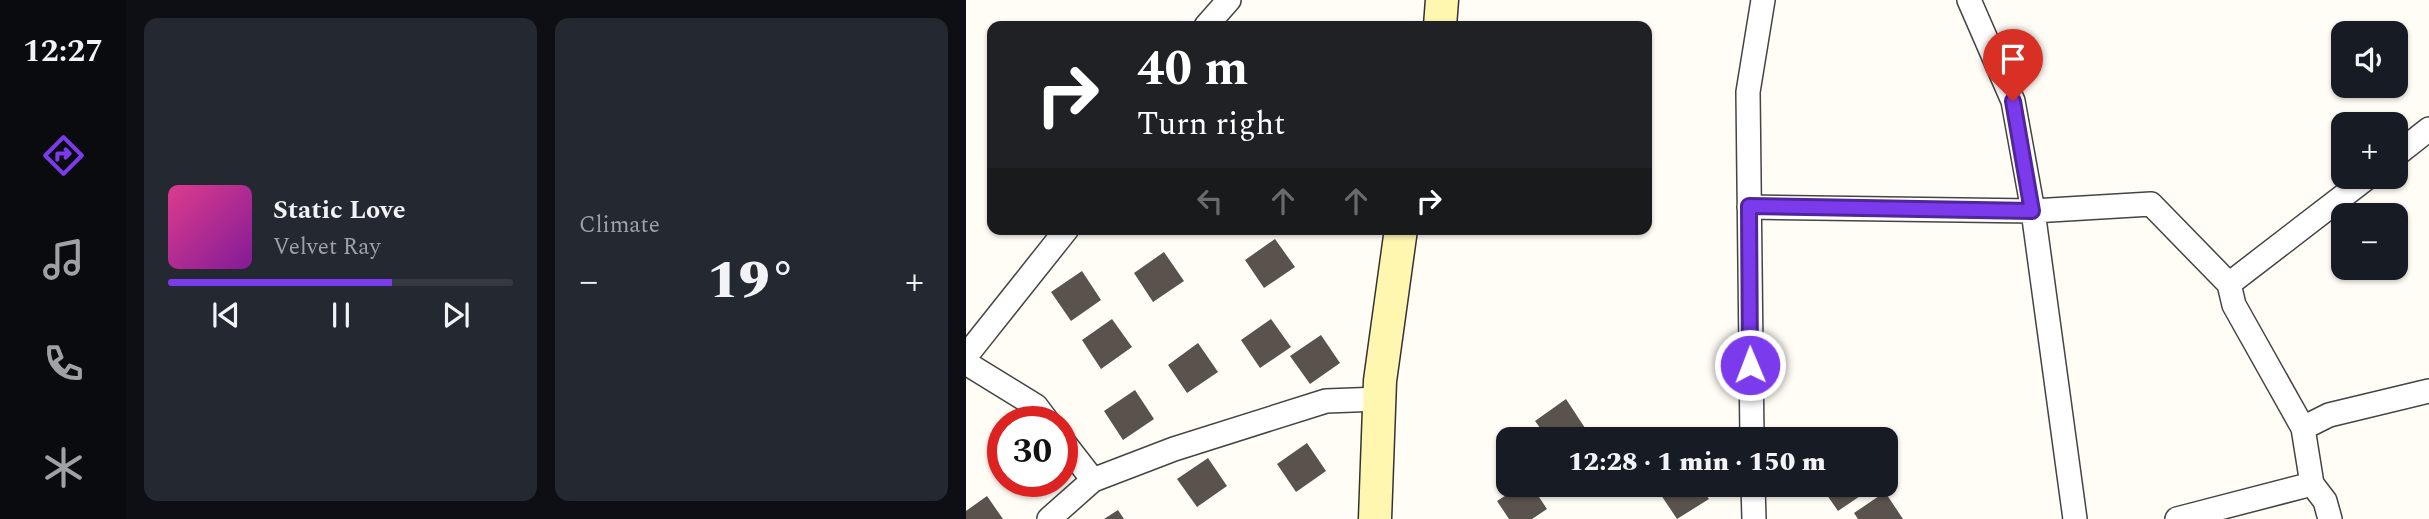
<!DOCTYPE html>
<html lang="en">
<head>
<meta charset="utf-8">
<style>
  :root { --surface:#171b24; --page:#242831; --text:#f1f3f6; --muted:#9ea1a6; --line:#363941; --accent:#7c3aed }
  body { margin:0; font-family:Spectral,serif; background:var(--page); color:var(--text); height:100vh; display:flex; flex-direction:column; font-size:26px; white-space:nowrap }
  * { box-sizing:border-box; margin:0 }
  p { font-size:23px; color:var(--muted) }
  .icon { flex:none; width:38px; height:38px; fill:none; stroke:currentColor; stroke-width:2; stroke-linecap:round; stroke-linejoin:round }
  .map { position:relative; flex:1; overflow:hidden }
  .side { display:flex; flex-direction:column; gap:18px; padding:18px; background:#0d0f14; width:840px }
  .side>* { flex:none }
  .top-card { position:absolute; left:21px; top:21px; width:665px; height:214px; border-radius:14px; box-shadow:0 2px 5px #0004; background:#202124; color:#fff; overflow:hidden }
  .controls { position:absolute; left:1365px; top:21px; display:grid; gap:14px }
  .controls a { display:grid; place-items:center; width:77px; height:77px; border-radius:14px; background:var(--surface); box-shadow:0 2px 5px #0004; font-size:35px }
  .speed { position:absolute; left:21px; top:406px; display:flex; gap:14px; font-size:35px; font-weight:700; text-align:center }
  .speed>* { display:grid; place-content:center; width:91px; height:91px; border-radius:50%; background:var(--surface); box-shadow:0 2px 5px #0004; line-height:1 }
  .speed .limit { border:10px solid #d22; background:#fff; color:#111 }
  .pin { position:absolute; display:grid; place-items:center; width:60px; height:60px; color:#fff; margin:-72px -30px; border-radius:50% 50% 50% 0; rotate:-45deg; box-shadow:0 0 7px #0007 }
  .pin .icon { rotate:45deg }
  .me { position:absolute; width:77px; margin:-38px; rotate:359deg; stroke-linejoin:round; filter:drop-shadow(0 0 5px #0008) }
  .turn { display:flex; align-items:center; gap:24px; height:147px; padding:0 35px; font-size:32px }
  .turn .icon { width:91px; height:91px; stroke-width:2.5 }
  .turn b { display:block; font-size:49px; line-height:60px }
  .lanes { display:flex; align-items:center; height:66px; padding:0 35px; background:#0003; justify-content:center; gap:35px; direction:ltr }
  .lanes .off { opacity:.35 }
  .big { font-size:52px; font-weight:800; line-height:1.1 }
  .side .tile { flex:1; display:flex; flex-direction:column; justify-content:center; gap:10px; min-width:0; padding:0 24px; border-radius:14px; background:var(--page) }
  .song { display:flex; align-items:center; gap:21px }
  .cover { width:84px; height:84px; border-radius:10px; background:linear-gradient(135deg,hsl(330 70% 55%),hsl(290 70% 35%)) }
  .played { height:7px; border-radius:4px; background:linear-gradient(90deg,var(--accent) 65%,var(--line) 65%) }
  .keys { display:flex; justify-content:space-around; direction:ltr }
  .heat { display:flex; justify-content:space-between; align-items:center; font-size:38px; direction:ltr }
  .side .tiles { flex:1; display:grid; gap:18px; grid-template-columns:repeat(2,1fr) }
  .trip { position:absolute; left:530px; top:427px; width:402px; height:70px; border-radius:14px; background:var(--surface); box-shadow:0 2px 5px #0004; font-weight:800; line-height:70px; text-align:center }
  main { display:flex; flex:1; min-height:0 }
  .dock { display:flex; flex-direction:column; width:126px; justify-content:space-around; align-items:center; background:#090b0e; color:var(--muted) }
  .dock .icon { width:49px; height:49px }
  .dock .current { color:var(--accent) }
  .dock b { font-size:32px; color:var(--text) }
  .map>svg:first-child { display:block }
</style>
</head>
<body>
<main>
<nav class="dock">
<b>12:27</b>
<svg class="icon current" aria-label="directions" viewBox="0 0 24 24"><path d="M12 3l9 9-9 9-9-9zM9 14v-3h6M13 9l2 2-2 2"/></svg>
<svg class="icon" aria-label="music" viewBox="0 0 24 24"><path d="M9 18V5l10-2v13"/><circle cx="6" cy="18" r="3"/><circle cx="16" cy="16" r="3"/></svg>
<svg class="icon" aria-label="phone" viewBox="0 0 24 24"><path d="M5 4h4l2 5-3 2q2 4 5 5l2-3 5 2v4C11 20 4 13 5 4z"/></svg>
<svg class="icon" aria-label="climate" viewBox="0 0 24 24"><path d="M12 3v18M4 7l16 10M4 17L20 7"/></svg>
</nav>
<section class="side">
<div class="tiles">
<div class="tile">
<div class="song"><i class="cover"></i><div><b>Static Love</b><p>Velvet Ray</p></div></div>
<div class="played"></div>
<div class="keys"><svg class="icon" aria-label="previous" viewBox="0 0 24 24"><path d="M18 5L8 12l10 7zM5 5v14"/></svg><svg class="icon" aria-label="pause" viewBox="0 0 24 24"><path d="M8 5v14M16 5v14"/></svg><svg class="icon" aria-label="next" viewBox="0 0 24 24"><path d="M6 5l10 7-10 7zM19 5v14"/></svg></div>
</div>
<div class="tile"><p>Climate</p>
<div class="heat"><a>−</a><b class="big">19°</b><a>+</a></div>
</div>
</div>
</section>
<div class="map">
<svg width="1463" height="519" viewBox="0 0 1463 519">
  <rect width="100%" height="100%" fill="#fffdf5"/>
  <path fill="#5a524d" d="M 309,239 L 329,267 L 298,288 L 279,260 Z
    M 198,252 L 218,281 L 187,302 L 168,273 Z
    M 116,271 L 135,300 L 105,321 L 85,292 Z
    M 146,319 L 166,347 L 135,369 L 116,340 Z
    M 305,319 L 325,347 L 294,368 L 275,340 Z
    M 355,335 L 374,363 L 344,384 L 324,356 Z
    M 232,343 L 252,372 L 221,393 L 202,365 Z
    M 169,390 L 188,419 L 157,440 L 138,411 Z
    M 600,399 L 619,428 L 602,439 L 582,439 L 569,421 Z
    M 341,443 L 360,471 L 330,492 L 311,464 Z
    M 242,458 L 261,486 L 231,507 L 211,479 Z
    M 51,481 L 80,481 L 60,494 Z
    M 556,485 L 565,485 L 581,509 L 566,519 L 543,519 L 531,501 Z
    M 704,485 L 732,485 L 743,499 L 711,519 L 693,492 Z
    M 854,485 L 899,485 L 903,490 L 872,511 Z
    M 919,492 L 937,519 L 892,519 L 888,513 Z
    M 21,496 L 37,519 L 0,519 L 0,511 Z
    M 152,510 L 158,519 L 138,519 Z"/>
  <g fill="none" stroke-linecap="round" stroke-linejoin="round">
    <g stroke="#444" stroke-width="26">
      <path id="street" d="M 1003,0 L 1047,101 L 1067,211 L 1109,519
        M 240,26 L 263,0
        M 1430,155 L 1463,129
        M 783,207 L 1067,211 L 1185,204 L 1263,284 L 1268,305 L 1337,428 L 1346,484 L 1359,501 L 1364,519
        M 1263,284 L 1402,177
        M 0,356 L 101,229
        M 0,363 L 70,406 L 82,422
        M 1337,428 L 1363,415 L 1463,391
        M 786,439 L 782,92 L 797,0
        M 127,480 L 208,449 L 360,401 L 414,399
        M 787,485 L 788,519
        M 83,519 L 127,480 L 96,440
        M 1211,519 L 1346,484"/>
    </g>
    <g stroke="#333" stroke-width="35">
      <path id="secondary" d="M 474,26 L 476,0
        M 409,519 L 414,381 L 435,229"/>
    </g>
    <use href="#street" stroke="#fff" stroke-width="23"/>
    <use href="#secondary" stroke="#fff6b0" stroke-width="32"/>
  </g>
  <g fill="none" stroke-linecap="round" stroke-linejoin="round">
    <g stroke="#51269a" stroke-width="18">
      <path id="route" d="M 784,365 L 783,206 L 1066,211 L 1047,101"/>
    </g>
    <use href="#route" stroke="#7c3aed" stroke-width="12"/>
  </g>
</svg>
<div class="controls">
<a><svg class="icon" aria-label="sound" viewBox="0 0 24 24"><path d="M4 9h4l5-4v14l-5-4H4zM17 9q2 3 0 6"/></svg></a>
<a>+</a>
<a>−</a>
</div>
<div class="speed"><div class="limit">30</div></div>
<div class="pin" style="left:1047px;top:101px;background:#d93025"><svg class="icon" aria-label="arrive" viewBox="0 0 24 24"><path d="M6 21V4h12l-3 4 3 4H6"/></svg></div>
<svg class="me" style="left:784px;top:365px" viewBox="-20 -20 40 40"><circle r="17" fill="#7c3aed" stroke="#fff" stroke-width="3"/><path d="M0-11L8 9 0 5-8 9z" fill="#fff"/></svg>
<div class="trip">12:28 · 1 min · 150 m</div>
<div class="top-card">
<div class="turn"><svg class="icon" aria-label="right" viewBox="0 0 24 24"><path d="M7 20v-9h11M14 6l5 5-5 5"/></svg><div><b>40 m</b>Turn right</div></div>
<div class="lanes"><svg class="icon off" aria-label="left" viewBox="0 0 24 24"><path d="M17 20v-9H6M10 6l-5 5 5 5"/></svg><svg class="icon off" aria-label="ahead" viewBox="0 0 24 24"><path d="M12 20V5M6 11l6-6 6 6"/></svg><svg class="icon off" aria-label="ahead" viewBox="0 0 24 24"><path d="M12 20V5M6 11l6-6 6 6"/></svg><svg class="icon" aria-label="right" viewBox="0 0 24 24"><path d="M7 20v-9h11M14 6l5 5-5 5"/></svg></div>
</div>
</div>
</main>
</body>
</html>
